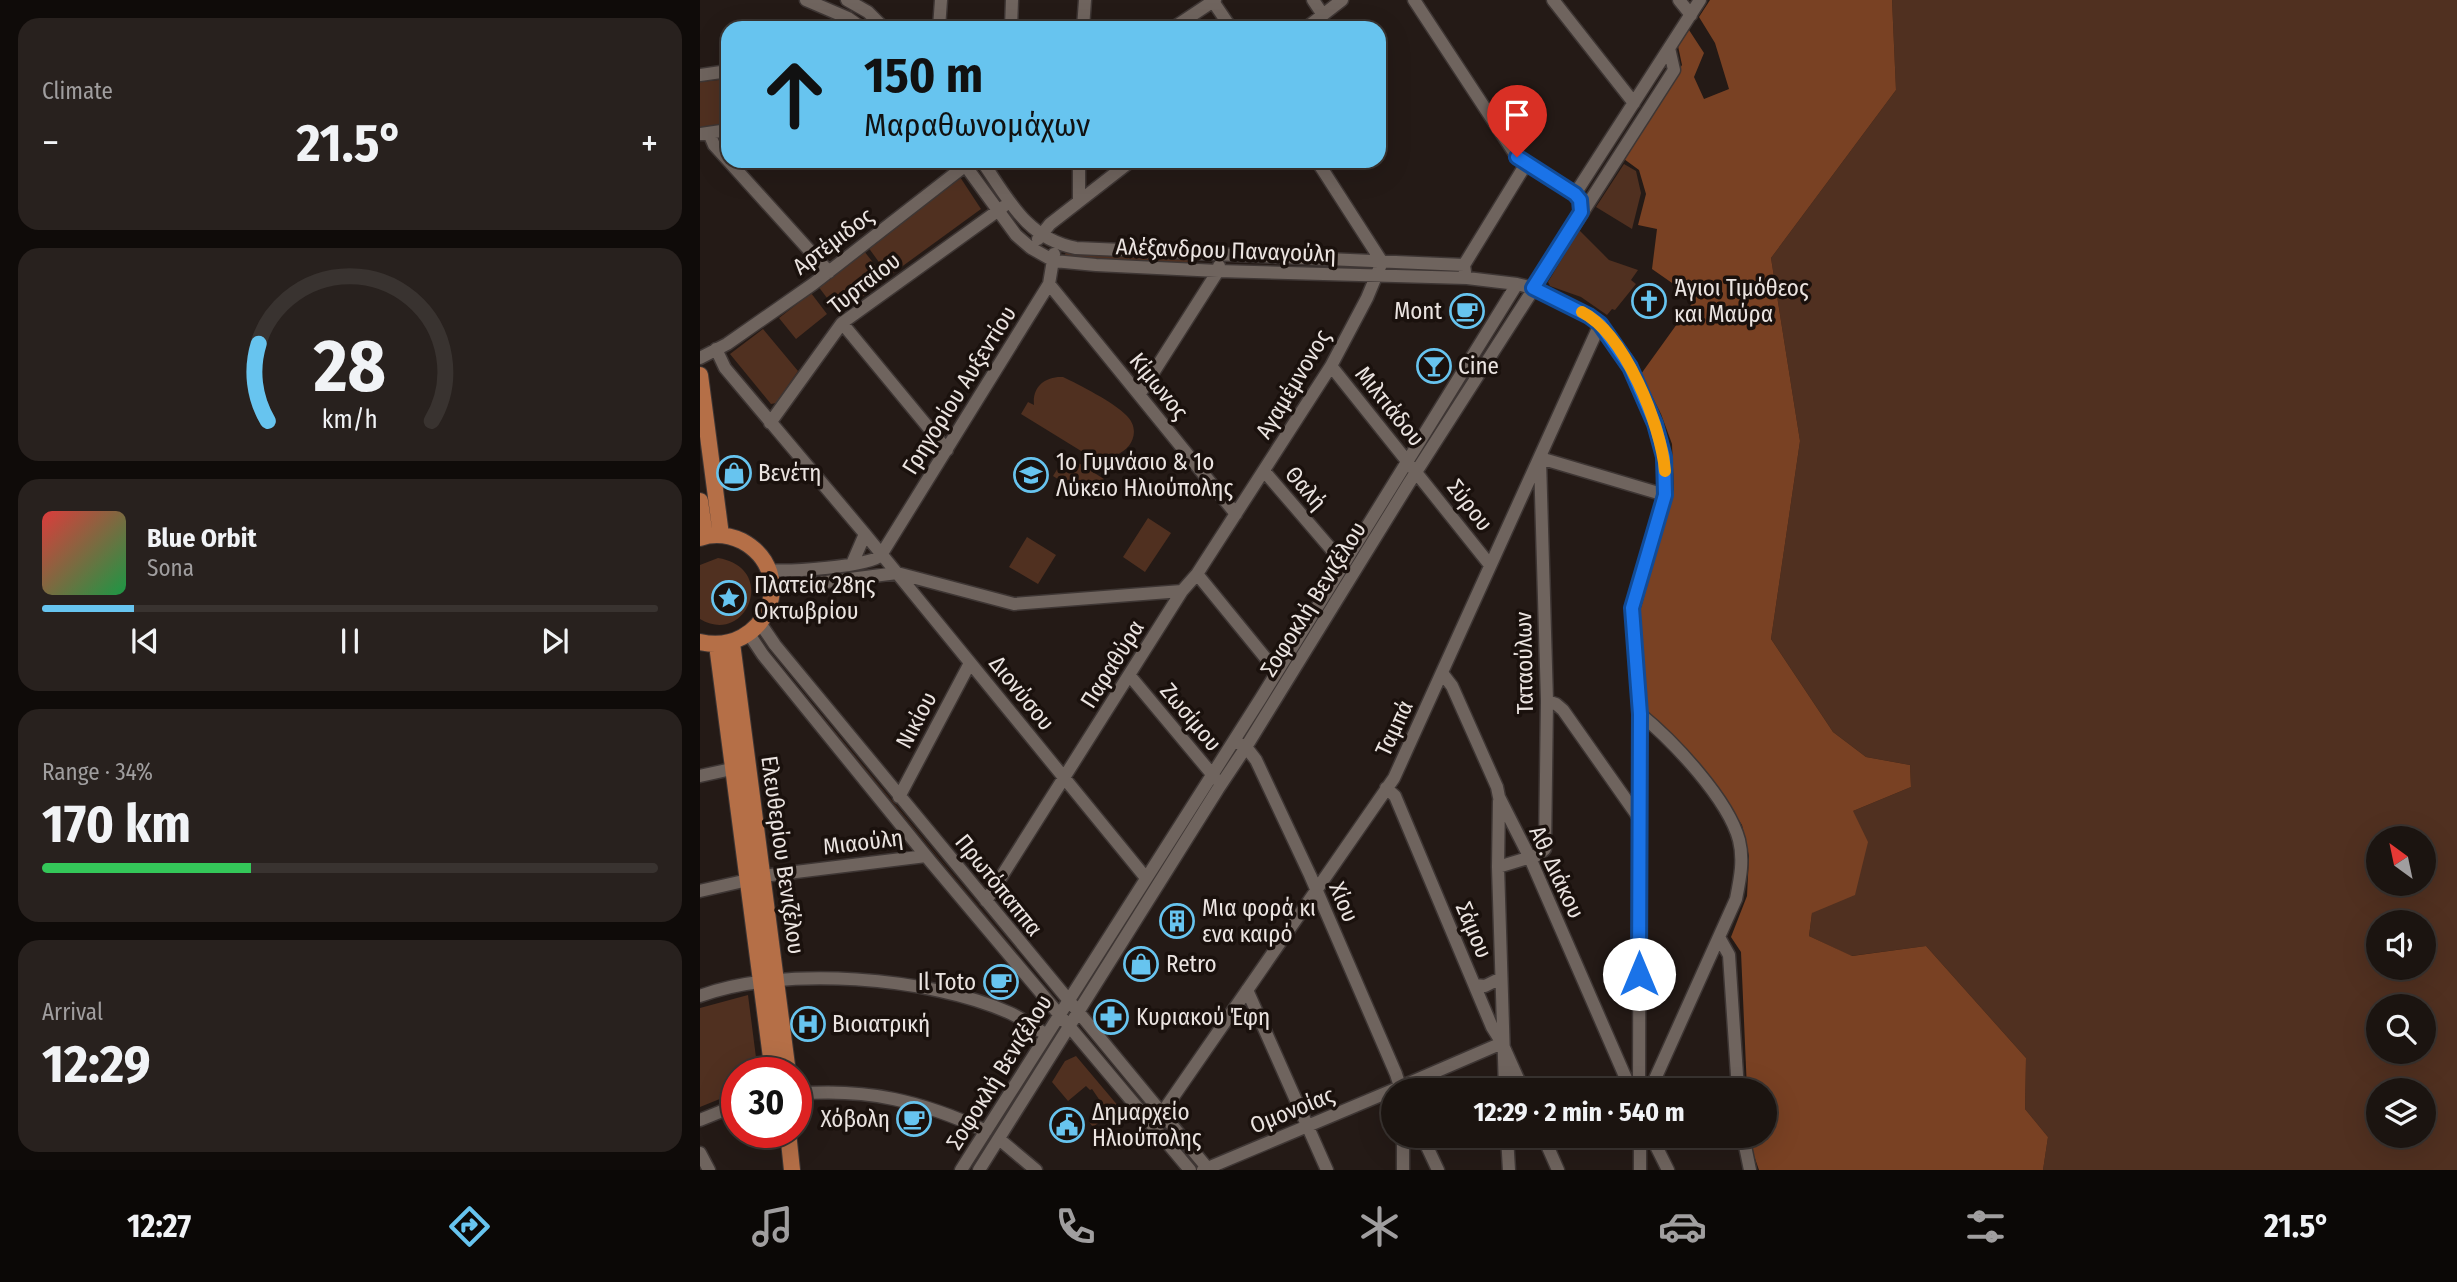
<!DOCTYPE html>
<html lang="en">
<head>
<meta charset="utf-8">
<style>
  :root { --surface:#1b1410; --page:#28211e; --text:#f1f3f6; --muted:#a09e9f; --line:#393330; --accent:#67c4ef }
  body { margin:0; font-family:"Fira Sans Condensed",sans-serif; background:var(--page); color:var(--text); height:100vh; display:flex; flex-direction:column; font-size:26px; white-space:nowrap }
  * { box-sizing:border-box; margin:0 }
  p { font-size:23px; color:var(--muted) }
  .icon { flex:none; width:38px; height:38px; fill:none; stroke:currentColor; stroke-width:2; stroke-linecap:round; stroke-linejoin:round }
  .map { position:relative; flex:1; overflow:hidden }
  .side { display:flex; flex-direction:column; gap:18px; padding:18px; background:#0f0b09; width:700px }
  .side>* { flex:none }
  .guide { position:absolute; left:21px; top:21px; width:665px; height:147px; border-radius:21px; box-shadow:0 7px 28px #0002,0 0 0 2px var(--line); background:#67c4ef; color:#111; overflow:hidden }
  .needle { width:46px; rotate:327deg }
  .controls { position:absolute; left:1666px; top:826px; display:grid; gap:14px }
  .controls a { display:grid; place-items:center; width:70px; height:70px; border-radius:50%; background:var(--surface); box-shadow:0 7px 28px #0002,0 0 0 2px var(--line); font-size:35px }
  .speed { position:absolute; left:21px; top:1057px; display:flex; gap:14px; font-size:35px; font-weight:700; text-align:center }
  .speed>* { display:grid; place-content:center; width:91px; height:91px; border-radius:50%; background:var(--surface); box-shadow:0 7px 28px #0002,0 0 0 2px var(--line); line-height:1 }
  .speed .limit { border:10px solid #d22; background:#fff; color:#111 }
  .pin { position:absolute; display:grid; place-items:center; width:60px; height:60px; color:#fff; margin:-72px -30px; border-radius:50% 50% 50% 0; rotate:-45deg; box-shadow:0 0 7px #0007 }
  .pin .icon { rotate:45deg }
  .me { position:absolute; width:77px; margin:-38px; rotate:0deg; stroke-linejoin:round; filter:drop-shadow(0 0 5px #0008) }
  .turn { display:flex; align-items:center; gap:24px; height:147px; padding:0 28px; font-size:32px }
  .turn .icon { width:91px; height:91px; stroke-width:2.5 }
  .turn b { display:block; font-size:49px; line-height:60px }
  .big { font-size:52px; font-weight:700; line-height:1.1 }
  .side .card { flex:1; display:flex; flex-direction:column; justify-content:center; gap:10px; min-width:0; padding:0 24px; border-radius:21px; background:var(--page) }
  .side .dial { align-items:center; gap:0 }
  .dial svg { height:182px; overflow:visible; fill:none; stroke:var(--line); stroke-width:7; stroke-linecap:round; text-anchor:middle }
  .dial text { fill:var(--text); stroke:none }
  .song { display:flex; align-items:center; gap:21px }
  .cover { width:84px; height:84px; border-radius:10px; background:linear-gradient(135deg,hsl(0 70% 55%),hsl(140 70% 35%)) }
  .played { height:7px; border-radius:4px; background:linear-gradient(90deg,var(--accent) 15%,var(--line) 15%) }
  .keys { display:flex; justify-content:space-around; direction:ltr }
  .heat { display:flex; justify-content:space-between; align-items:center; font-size:38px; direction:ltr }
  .charge { height:10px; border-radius:5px; background:linear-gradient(90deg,#34c759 34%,var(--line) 0) }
  .trip { position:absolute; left:681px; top:1078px; width:396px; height:70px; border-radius:35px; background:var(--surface); box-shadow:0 7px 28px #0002,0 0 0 2px var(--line); font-weight:700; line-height:70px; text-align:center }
  .tabs { display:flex; height:112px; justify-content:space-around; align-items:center; background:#0b0806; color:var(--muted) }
  .tabs .icon { width:49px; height:49px }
  .tabs .selected { color:var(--accent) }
  .tabs b { font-size:32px; color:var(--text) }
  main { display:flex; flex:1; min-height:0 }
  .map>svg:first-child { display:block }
</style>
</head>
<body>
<main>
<section class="side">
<div class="card"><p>Climate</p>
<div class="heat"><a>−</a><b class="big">21.5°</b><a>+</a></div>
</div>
<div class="card dial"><svg viewBox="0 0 100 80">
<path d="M14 69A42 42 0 1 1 86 69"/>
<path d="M14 69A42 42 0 0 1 10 35" stroke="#67c4ef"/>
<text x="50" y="56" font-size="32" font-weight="700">28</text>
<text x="50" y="72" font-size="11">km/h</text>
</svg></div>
<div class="card">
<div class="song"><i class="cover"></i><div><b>Blue Orbit</b><p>Sona</p></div></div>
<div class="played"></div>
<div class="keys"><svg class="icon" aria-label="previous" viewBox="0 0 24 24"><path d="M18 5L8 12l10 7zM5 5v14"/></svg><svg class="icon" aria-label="pause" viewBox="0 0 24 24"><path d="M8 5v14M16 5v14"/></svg><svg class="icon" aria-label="next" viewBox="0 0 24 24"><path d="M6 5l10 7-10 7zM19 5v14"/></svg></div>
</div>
<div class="card"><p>Range · 34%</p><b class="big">170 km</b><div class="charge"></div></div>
<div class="card"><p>Arrival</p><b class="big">12:29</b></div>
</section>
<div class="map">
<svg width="1757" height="1170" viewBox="0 0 1757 1170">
  <rect width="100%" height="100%" fill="#241a16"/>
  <path fill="#503020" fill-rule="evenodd" d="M 1192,0 L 1757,0 L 1757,1170 L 1343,1170 L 1348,1137 L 1325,1109 L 1326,1058 L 1226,946 L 1151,956 L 1109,936 L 1112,913 L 1153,811 L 1211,787 L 1210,765 L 1166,757 L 1133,732 L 1071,639 L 1100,441 L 1071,258 L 1196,90 ZM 1678,838 L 1724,838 L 1724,884 L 1678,884 ZM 1678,922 L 1724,922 L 1724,968 L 1678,968 ZM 1678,1006 L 1724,1006 L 1724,1052 L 1678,1052 ZM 1678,1090 L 1724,1090 L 1724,1136 L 1678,1136 Z
    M 28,79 L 28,125 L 0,129 L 0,82 Z
    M 924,164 L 936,171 L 941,193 L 932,229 L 896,207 Z
    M 260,177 L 281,209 L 189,276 L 168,247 Z
    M 879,230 L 909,260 L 938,270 L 931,280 L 936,284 L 915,310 L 912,309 L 907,315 L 881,297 L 850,286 L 848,282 Z
    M 164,251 L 186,279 L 139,314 L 118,286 Z
    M 366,252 L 493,260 L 496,262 L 493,266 L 364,257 Z
    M 111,293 L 127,314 L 96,339 L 79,318 Z
    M 63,329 L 98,371 L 76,403 L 71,404 L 30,354 Z
    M 363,377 C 378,384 415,403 426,415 C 441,429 433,449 416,455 L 421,459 L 417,465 L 402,457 L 399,462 L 321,414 L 328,402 L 334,405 C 332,387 345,376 363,377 Z
    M 366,455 L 404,479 L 391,500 L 353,476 Z
    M 448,518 L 471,533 L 445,572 L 423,557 Z
    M 327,537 L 356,555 L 338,584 L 309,567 Z
    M 18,558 C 79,568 46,647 0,619 L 0,565 Z
    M 71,655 L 72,655 L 347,989 Z
    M 48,995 L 58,1073 L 37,1073 L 37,1092 L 0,1107 L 0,1008 Z
    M 376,1056 L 419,1107 L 393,1127 L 389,1122 L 405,1108 L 392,1089 L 390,1090 L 386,1086 L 368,1101 L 352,1082 L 365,1061 Z"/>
  <path fill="#794123" d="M 1010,0 L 1192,0 L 1196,90 L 1071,258 L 1100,441 L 1071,639 L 1133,732 L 1166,757 L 1210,765 L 1211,787 L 1153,811 L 1168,842 L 1155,895 L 1112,913 L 1109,936 L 1152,956 L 1226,946 L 1326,1058 L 1325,1109 L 1348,1137 L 1343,1170 L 1059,1170 L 1053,1153 L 1051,1136 L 1064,1136 L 1064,1090 L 1047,1090 L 1041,952 L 1031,937 L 1047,896 L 1049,856 L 1042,825 L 1006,771 L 948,715 L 939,615 L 974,490 L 972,444 L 961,414 L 941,374 L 995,299 L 952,269 L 957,229 L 938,225 L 946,194 L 939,170 L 924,159 L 982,65 L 978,46 L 989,30 L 1004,53 L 994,77 L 1004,99 L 1029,89 L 1015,43 L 999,17 Z"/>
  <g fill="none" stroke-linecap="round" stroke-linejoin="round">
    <g stroke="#3e3634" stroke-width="15">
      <path id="minor" d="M 106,0 L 148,18 L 162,28
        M 147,0 L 168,12 L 184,28
        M 512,0 L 531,28
        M 613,0 L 623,15
        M 714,0 L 817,157 L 875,194 L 880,200 L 882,212
        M 853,0 L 934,103
        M 979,0 L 991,15
        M 239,28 L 241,0
        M 311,28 L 312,0
        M 383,28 L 385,0
        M 473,28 L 515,0
        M 606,28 L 642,0
        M 0,75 L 28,71
        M 9,133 L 14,145 L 129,272
        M 0,134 L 28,130
        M 262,161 L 316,235 L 331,248 L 354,261 L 396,265 L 518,271 L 767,278 L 817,284 L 833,288 L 889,316 L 900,324 L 927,360 L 955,424 L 964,457 L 966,479 L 962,507 L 932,608 L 940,714 L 939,1090
        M 282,161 C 308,199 327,239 376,248 L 764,265
        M 617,161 L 682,262
        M 875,194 L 1000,0
        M 379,200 L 379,161
        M 338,239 L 350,224 L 431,161
        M 765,272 L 764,265 L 826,164
        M 349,284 L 536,514
        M 142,323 L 247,450
        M 16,349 L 25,368 L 165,534 L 446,878
        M 0,358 L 27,344 L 113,284 L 271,161
        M 631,366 L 790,565
        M 439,395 L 518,271 L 519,266
        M 70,423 L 142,323 L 303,207
        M 840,458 L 965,495
        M 564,471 L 644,564
        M 152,564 L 165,534
        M 68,570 C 87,572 170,567 181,555 L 349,284 L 354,254
        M 497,574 L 577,672
        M 72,585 L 87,587 L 197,573 L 314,604 L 482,591
        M 60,623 L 75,645 L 509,1170
        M 49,634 L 63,655 L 231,862 L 490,1170
        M 742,673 L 752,686 L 797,787 L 799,797 L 830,858 L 931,1090
        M 430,676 L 516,779
        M 847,701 L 856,704 L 863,710 L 939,818
        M 940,714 C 973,741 1028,799 1039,840 C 1044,860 1040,879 1036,899 L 950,1090
        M 540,744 L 546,747 L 556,760 L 610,875 L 696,1074 L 701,1090
        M 0,776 L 41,767
        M 686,788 L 695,796 L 792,1027 L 802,1043 L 823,1090
        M 199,797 L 270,663
        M 799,801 L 798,867 L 805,1090
        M 798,867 L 838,855 L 845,849 L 847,701 L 840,460
        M 63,876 L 226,856
        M 0,891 L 48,880
        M 286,901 L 482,591 L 497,574 L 631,366 L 667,298 L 682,262
        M 1020,939 L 1029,955 L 1038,1090
        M 775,985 L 785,986 L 801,978
        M 547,990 L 627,1170
        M 0,996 C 82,965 231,977 310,1013 C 323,1019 335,1028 347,1035
        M 693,1090 L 802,1043
        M 96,1094 C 167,1088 222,1101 286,1131
        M 462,1113 L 694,778 L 900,324
        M 0,1120 L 37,1105
        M 722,1136 L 738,1170
        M 807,1136 L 809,1170
        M 843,1136 L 858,1170
        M 951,1136 L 968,1170
        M 1043,1136 L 1050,1170
        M 299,1139 L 336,1170
        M 0,1153 L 9,1170
        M 261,1170 L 561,698 L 817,284
        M 279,1170 L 518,789 L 546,747 L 709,483 L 974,70 L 969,48
        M 503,1170 L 693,1090
        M 703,1170 L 703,1136
        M 940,1170 L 940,1136"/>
    </g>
    <g stroke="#3e3634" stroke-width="18">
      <path id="major" d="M 0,375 L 21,535
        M 0,501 L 5,536
        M 0,538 C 14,533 29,535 42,541 C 101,573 65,657 0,642
        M 32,643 L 88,1073
        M 17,645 L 73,1073
        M 88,1132 L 92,1170"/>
    </g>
    <use href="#minor" stroke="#6f645e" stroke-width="12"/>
    <use href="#major" stroke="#b56f47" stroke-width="16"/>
  </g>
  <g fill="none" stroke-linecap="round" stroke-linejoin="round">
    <g stroke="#114b97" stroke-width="18">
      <path id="route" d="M 817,157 L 875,194 L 880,200 L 881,212 L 833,288 L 889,316 L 900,324 L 930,367 L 955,424 L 964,457 L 965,495 L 932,608 L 940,714 L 939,974"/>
    </g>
    <use href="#route" stroke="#1a73e8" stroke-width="12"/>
    <path stroke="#f59e0b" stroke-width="12" d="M 882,312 C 925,334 961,425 965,471"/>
  </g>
  <defs>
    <g id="church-ring" transform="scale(1.75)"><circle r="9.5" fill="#1a110d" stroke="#67c4ef" stroke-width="1.5"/><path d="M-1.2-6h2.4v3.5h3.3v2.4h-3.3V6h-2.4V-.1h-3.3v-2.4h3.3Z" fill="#67c4ef"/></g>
    <g id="cafe-ring" transform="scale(1.75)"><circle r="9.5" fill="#1a110d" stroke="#67c4ef" stroke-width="1.5"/><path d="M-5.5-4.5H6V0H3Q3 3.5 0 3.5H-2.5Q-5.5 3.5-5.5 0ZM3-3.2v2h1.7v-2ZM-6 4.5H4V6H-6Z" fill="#67c4ef"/></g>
    <g id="bar-ring" transform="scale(1.75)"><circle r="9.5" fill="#1a110d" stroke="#67c4ef" stroke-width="1.5"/><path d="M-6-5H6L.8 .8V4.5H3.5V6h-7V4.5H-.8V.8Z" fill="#67c4ef"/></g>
    <g id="shop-ring" transform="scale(1.75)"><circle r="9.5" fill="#1a110d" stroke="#67c4ef" stroke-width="1.5"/><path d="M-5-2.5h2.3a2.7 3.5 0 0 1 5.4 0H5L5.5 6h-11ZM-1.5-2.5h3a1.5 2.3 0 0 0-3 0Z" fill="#67c4ef"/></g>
    <g id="school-ring" transform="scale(1.75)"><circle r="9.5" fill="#1a110d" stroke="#67c4ef" stroke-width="1.5"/><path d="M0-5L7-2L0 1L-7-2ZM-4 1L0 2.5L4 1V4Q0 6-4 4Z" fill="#67c4ef"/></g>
    <g id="sight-ring" transform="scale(1.75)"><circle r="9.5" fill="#1a110d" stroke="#67c4ef" stroke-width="1.5"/><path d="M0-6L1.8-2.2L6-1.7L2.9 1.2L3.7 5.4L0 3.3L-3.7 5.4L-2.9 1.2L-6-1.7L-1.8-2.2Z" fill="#67c4ef"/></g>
    <g id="building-ring" transform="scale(1.75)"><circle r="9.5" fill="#1a110d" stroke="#67c4ef" stroke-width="1.5"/><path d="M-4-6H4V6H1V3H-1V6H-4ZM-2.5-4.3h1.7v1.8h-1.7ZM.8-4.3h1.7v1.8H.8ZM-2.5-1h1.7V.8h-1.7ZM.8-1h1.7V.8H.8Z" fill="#67c4ef"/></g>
    <g id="pharmacy-ring" transform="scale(1.75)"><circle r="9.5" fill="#1a110d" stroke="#67c4ef" stroke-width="1.5"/><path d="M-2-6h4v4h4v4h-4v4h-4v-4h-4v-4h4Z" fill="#67c4ef"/></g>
    <g id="hospital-ring" transform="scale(1.75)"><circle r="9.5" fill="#1a110d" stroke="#67c4ef" stroke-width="1.5"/><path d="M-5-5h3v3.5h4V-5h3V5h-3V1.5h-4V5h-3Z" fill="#67c4ef"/></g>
    <g id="civic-ring" transform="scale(1.75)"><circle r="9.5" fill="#1a110d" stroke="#67c4ef" stroke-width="1.5"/><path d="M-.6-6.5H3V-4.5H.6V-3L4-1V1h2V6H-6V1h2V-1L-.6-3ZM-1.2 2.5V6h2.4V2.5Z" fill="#67c4ef"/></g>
  </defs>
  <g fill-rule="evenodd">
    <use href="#church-ring" x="949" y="301"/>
    <use href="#cafe-ring" x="767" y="311"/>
    <use href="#bar-ring" x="734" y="366"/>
    <use href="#shop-ring" x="34" y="473"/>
    <use href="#school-ring" x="331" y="475"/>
    <use href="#sight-ring" x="29" y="598"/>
    <use href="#building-ring" x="477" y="921"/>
    <use href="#shop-ring" x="441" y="964"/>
    <use href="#cafe-ring" x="301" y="982"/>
    <use href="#pharmacy-ring" x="411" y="1017"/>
    <use href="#hospital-ring" x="108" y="1024"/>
    <use href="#cafe-ring" x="214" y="1119"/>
    <use href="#civic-ring" x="367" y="1125"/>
  </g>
  <g text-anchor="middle" stroke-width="7" stroke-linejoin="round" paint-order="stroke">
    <g font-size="23" fill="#ebe4e1" stroke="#1a110d">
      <text transform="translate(133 241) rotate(-37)" y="8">Αρτέμιδος</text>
      <text transform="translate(526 250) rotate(2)" y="8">Αλέξανδρου Παναγούλη</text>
      <text transform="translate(164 283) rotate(-38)" y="8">Τυρταίου</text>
      <text transform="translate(593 384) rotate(-59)" y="8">Αγαμέμνονος</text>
      <text transform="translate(459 386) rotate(51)" y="8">Κίμωνος</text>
      <text transform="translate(259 390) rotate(-58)" y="8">Γρηγορίου Αυξεντίου</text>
      <text transform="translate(690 406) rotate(51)" y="8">Μιλτιάδου</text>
      <text transform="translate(606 488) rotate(49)" y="8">Θαλή</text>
      <text transform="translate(770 505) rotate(52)" y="8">Σύρου</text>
      <text transform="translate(613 599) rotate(-58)" y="8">Σοφοκλή Βενιζέλου</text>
      <text transform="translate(824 663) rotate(-91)" y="8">Ταταούλων</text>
      <text transform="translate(412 664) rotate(-58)" y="8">Παραθύρα</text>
      <text transform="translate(322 693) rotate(51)" y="8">Διονύσου</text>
      <text transform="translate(491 717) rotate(50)" y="8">Ζωσίμου</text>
      <text transform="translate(216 720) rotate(-62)" y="8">Νικίου</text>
      <text transform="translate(694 728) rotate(-65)" y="8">Ταμπά</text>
      <text transform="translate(163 842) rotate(-7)" y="8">Μιαούλη</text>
      <text transform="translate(83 855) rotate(82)" y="8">Ελευθερίου Βενιζέλου</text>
      <text transform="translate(857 872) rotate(65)" y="8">Αθ. Διάκου</text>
      <text transform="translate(299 885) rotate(51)" y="8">Πρωτόπαππα</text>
      <text transform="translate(644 902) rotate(67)" y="8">Χίου</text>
      <text transform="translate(774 930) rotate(67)" y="8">Σάμου</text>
      <text transform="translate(299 1072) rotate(-58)" y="8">Σοφοκλή Βενιζέλου</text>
      <text transform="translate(592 1110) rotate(-22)" y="8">Ομονοίας</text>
    </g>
    <g font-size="23" fill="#ebe4e1" stroke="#1a110d" text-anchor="start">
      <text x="974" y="296">Άγιοι Τιμόθεος<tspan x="974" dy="26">και Μαύρα</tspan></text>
      <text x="742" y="319" text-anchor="end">Mont</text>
      <text x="758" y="374">Cine</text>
      <text x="356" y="470">1ο Γυμνάσιο &amp; 1ο<tspan x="356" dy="26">Λύκειο Ηλιούπολης</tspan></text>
      <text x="58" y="481">Βενέτη</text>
      <text x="54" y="593">Πλατεία 28ης<tspan x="54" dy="26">Οκτωβρίου</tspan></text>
      <text x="502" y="916">Μια φορά κι<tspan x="502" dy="26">ενα καιρό</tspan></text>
      <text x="466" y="972">Retro</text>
      <text x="276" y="990" text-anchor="end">Il Toto</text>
      <text x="436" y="1025">Κυριακού Έφη</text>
      <text x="132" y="1032">Βιοιατρική</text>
      <text x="392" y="1120">Δημαρχείο<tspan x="392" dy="26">Ηλιούπολης</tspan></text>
      <text x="190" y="1127" text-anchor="end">Χόβολη</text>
    </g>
  </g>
</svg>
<div class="controls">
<a><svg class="needle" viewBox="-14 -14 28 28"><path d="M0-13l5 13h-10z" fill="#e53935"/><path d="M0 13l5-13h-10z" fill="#a09e9f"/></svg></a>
<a><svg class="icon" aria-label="sound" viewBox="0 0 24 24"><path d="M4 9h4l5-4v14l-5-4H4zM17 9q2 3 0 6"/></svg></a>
<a><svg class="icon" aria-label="search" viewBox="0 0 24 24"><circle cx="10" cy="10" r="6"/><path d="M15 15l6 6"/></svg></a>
<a><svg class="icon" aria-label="layers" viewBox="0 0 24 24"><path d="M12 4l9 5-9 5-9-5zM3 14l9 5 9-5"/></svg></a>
</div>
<div class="speed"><div class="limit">30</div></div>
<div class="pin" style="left:817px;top:157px;background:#d93025"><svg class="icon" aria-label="arrive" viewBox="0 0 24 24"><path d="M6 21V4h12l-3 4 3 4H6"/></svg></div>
<svg class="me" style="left:939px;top:974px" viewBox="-20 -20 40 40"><circle r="19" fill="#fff"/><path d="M0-13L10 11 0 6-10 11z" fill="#1a73e8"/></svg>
<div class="trip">12:29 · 2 min · 540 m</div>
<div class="guide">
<div class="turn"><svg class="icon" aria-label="ahead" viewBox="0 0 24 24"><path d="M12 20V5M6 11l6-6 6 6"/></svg><div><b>150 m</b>Μαραθωνομάχων</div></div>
</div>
</div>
</main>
<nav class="tabs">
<b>12:27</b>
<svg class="icon selected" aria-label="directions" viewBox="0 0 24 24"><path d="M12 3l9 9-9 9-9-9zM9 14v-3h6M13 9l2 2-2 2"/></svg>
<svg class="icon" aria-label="music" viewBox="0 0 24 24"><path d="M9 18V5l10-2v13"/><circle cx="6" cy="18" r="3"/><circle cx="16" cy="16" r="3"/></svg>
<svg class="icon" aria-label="phone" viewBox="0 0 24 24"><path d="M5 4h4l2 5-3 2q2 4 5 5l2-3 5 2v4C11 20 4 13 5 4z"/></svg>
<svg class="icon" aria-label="climate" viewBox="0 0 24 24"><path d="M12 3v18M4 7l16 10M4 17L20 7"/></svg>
<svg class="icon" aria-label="car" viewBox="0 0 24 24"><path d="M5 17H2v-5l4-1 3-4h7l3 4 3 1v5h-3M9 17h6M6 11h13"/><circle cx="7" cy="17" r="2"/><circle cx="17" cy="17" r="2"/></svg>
<svg class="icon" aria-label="filters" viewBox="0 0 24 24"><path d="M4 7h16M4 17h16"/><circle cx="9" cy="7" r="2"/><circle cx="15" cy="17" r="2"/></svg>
<b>21.5°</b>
</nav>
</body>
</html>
